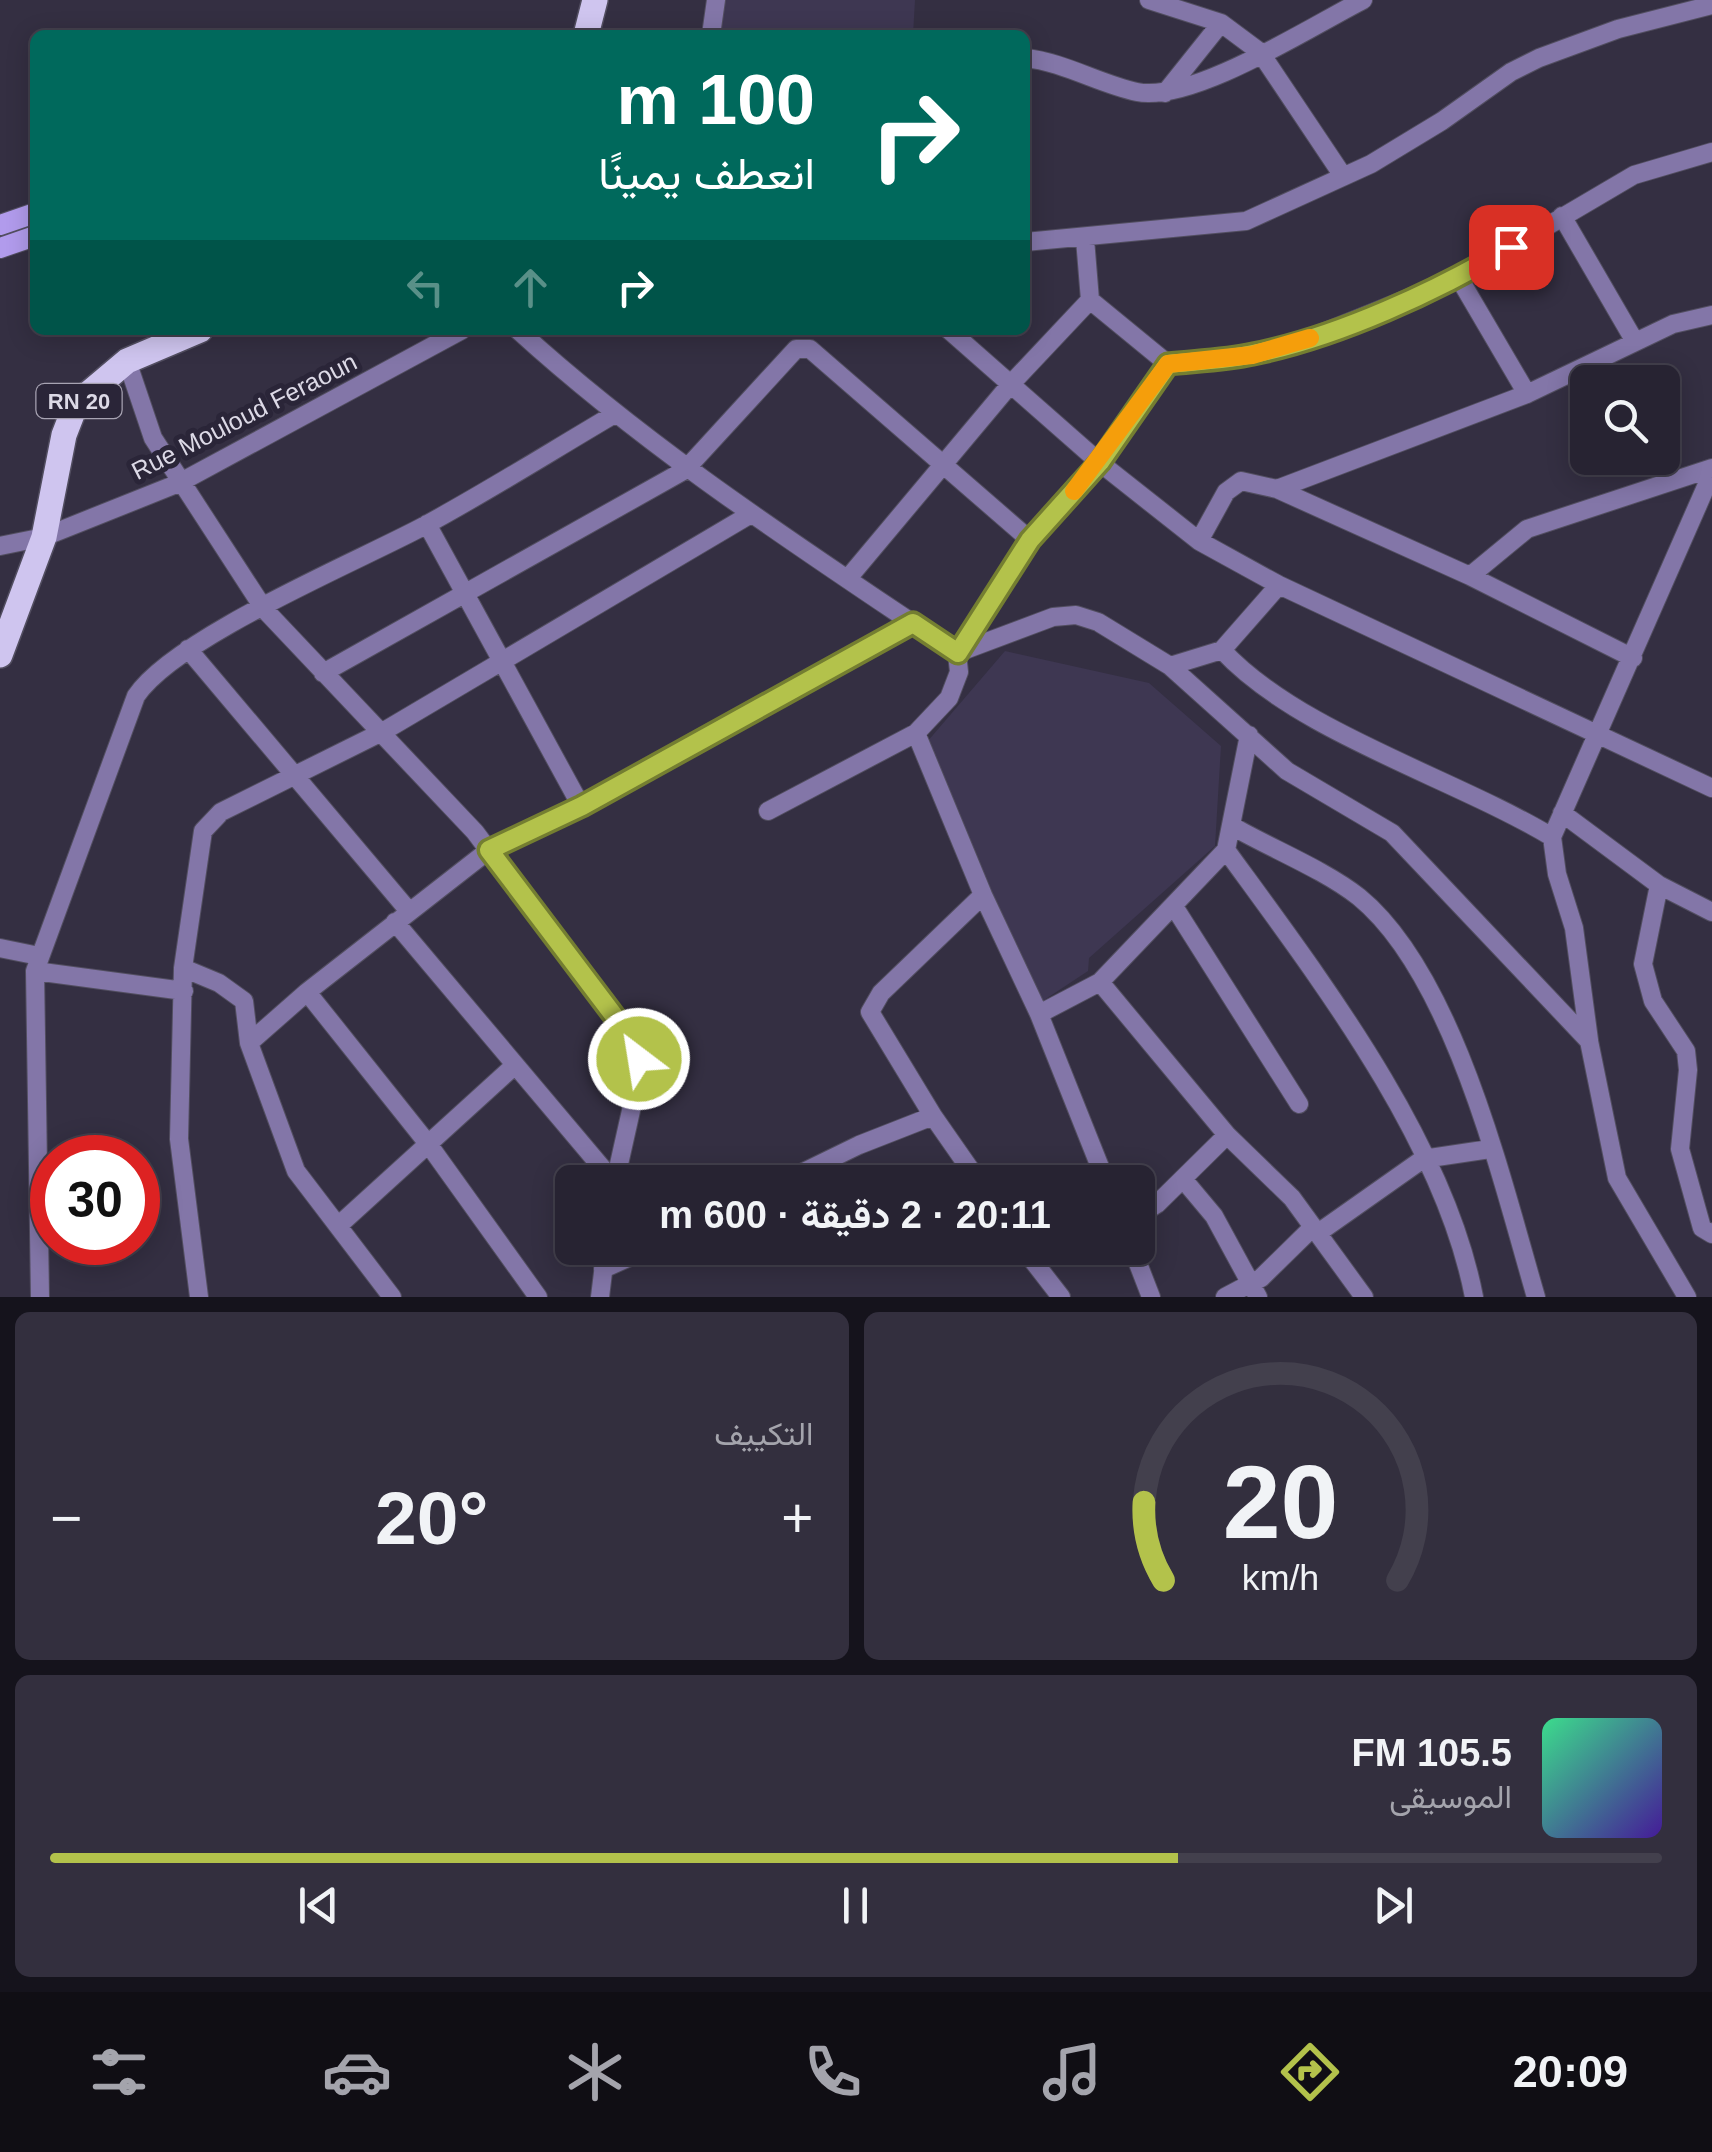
<!DOCTYPE html>
<html lang="ar">
<head>
<meta charset="utf-8">
<style>
  :root { --surface:#272332; --page:#332f3e; --text:#f1f3f6; --muted:#a4a4ac; --line:#43404d; --accent:#b3c24b }
  body { margin:0; font-family:Helvetica,Vazirmatn,sans-serif; background:var(--page); color:var(--text); direction:rtl; height:100vh; display:flex; flex-direction:column; font-size:38px; white-space:nowrap }
  * { box-sizing:border-box; margin:0 }
  p { font-size:32px; color:var(--muted) }
  .icon { flex:none; width:55px; height:55px; fill:none; stroke:currentColor; stroke-width:2; stroke-linecap:round; stroke-linejoin:round }
  .map { position:relative; height:1297px; overflow:hidden; direction:ltr }
  .panel { display:flex; flex-direction:column; gap:15px; padding:15px; background:#15131c; flex:1 }
  .panel>* { flex:none }
  .hud { position:absolute; left:30px; top:30px; width:1000px; height:305px; border-radius:15px; box-shadow:0 5px 25px #0003,0 0 0 2px var(--line); direction:rtl; background:#00695c; color:#fff; overflow:hidden }
  .controls { position:absolute; left:1570px; top:365px; display:grid; gap:20px }
  .controls a { display:grid; place-items:center; width:110px; height:110px; border-radius:15px; background:var(--surface); box-shadow:0 5px 25px #0003,0 0 0 2px var(--line); font-size:50px }
  .speed { position:absolute; left:30px; top:1135px; display:flex; gap:20px; font-size:50px; font-weight:700; text-align:center }
  .speed>* { display:grid; place-content:center; width:130px; height:130px; border-radius:50%; background:var(--surface); box-shadow:0 5px 25px #0003,0 0 0 2px var(--line); line-height:1 }
  .speed .limit { border:15px solid #d22; background:#fff; color:#111 }
  .pin { position:absolute; display:grid; place-items:center; width:85px; height:85px; color:#fff; margin:-42px; border-radius:20px; box-shadow:0 5px 15px #0006 }
  .me { position:absolute; width:110px; margin:-55px; rotate:329deg; stroke-linejoin:round; filter:drop-shadow(0 0 8px #0008) }
  .turn { display:flex; align-items:center; gap:35px; height:210px; padding:0 50px; font-size:45px }
  .turn .icon { width:130px; height:130px; stroke-width:2.5 }
  .turn b { display:block; font-size:70px; line-height:85px }
  .lanes { display:flex; align-items:center; height:95px; padding:0 50px; background:#0003; justify-content:center; gap:50px; direction:ltr }
  .lanes .off { opacity:.35 }
  .big { font-size:75px; font-weight:700; line-height:1.1 }
  .panel .widget { flex:1; display:flex; flex-direction:column; justify-content:center; gap:15px; min-width:0; padding:0 35px; border-radius:15px; background:var(--page) }
  .panel .dial { align-items:center; gap:0 }
  .dial svg { height:260px; overflow:visible; fill:none; stroke:var(--line); stroke-width:7; stroke-linecap:round; text-anchor:middle }
  .dial text { fill:var(--text); stroke:none }
  .song { display:flex; align-items:center; gap:30px }
  .cover { width:120px; height:120px; border-radius:15px; background:linear-gradient(135deg,hsl(150 70% 55%),hsl(260 70% 35%)) }
  .played { height:10px; border-radius:5px; background:linear-gradient(90deg,var(--accent) 70%,var(--line) 70%) }
  .keys { display:flex; justify-content:space-around; direction:ltr }
  .heat { display:flex; justify-content:space-between; align-items:center; font-size:55px; direction:ltr }
  .panel .tiles { flex:1; display:grid; gap:15px; grid-template-columns:1fr 1fr }
  .widget:last-child { grid-column:span 2 }
  .trip { position:absolute; left:555px; top:1165px; width:600px; height:100px; border-radius:15px; background:var(--surface); box-shadow:0 5px 25px #0003,0 0 0 2px var(--line); font-weight:700; line-height:100px; text-align:center; direction:rtl }
  .dock { display:flex; height:160px; justify-content:space-around; align-items:center; background:#100e14; color:var(--muted) }
  .dock .icon { width:70px; height:70px }
  .dock .selected { color:var(--accent) }
  .dock b { font-size:45px; color:var(--text) }
  .map>svg:first-child { display:block }
</style>
</head>
<body>
<div class="map">
<svg width="1712" height="1297" viewBox="0 0 1712 1297">
  <rect width="100%" height="100%" fill="#342f42"/>
  <path fill="#3e3752" d="M 721,0 L 915,0 L 913,35 L 716,35 Z
    M 1005,651 L 1149,683 L 1221,746 L 1215,846 L 1089,958 L 1088,971 L 1038,1004 L 927,742 Z"/>
  <g fill="none" stroke-linecap="round" stroke-linejoin="round">
    <g stroke="#524e60" stroke-width="20">
      <path id="minor" d="M 1149,0 L 1221,23 L 1260,52 L 1343,176
        M 711,35 L 716,0
        M 1025,58 C 1064,62 1099,84 1137,92 C 1192,103 1310,27 1363,0
        M 1165,93 L 1221,23
        M 1562,216 L 1634,340
        M 1085,239 L 1090,300 L 1168,364
        M 1025,242 L 1246,221 L 1371,164 L 1442,121 L 1511,72 L 1539,58 L 1618,29 L 1712,5
        M 1459,278 L 1527,394
        M 518,330 C 653,453 806,551 957,653 L 1053,617 L 1076,615 L 1098,622 L 1170,666 L 1287,771 L 1392,833 L 1589,1041 L 1617,1178 L 1687,1297
        M 949,330 L 1099,462 L 1199,541 L 1279,585 L 1712,788
        M 127,361 L 153,438 L 264,609 L 475,832 L 634,1045 L 641,1066 L 615,1182
        M 1277,489 L 1470,576 L 1633,658
        M 427,524 L 581,806
        M 1199,541 L 1226,492 L 1241,481 L 1277,489 L 1527,394 L 1673,324 L 1712,315
        M 0,546 L 44,537 L 179,483 L 462,330
        M 1470,576 L 1527,529 L 1712,468
        M 849,577 L 1009,386 L 1090,300
        M 188,649 L 408,910
        M 1222,650 C 1298,732 1452,777 1552,837
        M 1170,666 L 1222,650 L 1279,585
        M 323,673 L 685,470 L 796,349 L 810,349 L 1030,540
        M 916,733 L 983,895 L 1039,1014 L 1106,1182
        M 768,811 L 916,733 L 949,698 L 959,672 L 957,653 L 999,585 L 1030,540 L 1099,462 L 1168,364 L 1252,355 L 1305,340 L 1459,278 L 1634,175 L 1712,152
        M 1562,813 L 1659,885 L 1712,912
        M 1232,826 C 1270,848 1325,870 1359,897 C 1454,975 1502,1181 1536,1297
        M 1226,850 C 1319,978 1444,1140 1474,1297
        M 1659,885 L 1643,964 L 1653,1001 L 1686,1051 L 1688,1070 L 1680,1149 L 1702,1228 L 1712,1234
        M 1175,908 L 1299,1104
        M 395,922 L 614,1182
        M 0,948 L 39,956
        M 183,968 L 179,1139 L 199,1297
        M 35,971 L 184,991
        M 1100,982 L 1227,1135 L 1292,1198 L 1364,1297
        M 307,992 L 429,1145 L 538,1297
        M 1039,1014 L 1100,982 L 1226,850 L 1249,735
        M 1589,1040 L 1574,928 L 1557,874 L 1552,837 L 1712,473
        M 249,1043 L 307,992 L 489,850 L 581,806 L 913,623
        M 933,1116 L 870,1012 L 881,993 L 983,895
        M 1183,1179 L 1214,1216 L 1258,1297
        M 783,1182 L 859,1145 L 933,1116 L 979,1182
        M 1138,1216 L 1157,1204 L 1227,1135
        M 338,1226 L 514,1066
        M 1023,1248 L 1061,1297
        M 1132,1248 L 1151,1297
        M 603,1269 L 650,1248
        M 40,1297 L 35,971 L 136,696 C 175,638 354,563 422,527 C 487,492 550,452 613,415
        M 392,1297 L 296,1171 L 249,1043 L 244,1001 L 219,983 L 183,968 L 203,831 L 221,812 L 384,731 L 751,514
        M 600,1297 L 606,1248
        M 1225,1297 L 1261,1278 L 1312,1228 L 1318,1233 L 1423,1159 L 1490,1149"/>
    </g>
    <g stroke="#524e60" stroke-width="22">
      <path id="secondary" d="M 0,225 L 35,213
        M 0,248 L 35,236"/>
    </g>
    <g stroke="#524e60" stroke-width="28">
      <path id="primary" d="M 586,35 L 595,0
        M 0,655 L 44,537 L 64,435 L 76,404 L 127,361 L 200,330"/>
    </g>
    <use href="#minor" stroke="#8376a8" stroke-width="18"/>
    <use href="#secondary" stroke="#b19bec" stroke-width="20"/>
    <use href="#primary" stroke="#cfc5ef" stroke-width="25"/>
  </g>
  <g fill="none" stroke-linecap="round" stroke-linejoin="round">
    <g stroke="#747e31" stroke-width="25">
      <path id="route" d="M 639,1059 L 618,1021 L 489,850 L 582,806 L 913,623 L 958,653 L 1030,540 L 1100,462 L 1168,364 C 1196,361 1226,360 1253,354 C 1338,337 1437,291 1511,247"/>
    </g>
    <use href="#route" stroke="#b3c24b" stroke-width="18"/>
    <path stroke="#f59e0b" stroke-width="18" d="M 1074,491 L 1168,364 L 1252,355 L 1310,338"/>
  </g>
  <g text-anchor="middle" stroke-width="10" stroke-linejoin="round" paint-order="stroke">
    <rect fill="#2a2538" stroke="#a7a3b2" stroke-width="2.5" x="36.5" y="384" width="85" height="34" rx="8"/>
    <g font-size="22" font-weight="bold" fill="#dcd9e6">
      <text x="79" y="409">RN 20</text>
    </g>
    <g font-size="25" fill="#dcd9e6" stroke="#2a2538">
      <text transform="translate(244 416) rotate(-27)" y="9">Rue Mouloud Feraoun</text>
    </g>
  </g>
</svg>
<div class="controls">
<a><svg class="icon" aria-label="search" viewBox="0 0 24 24"><circle cx="10" cy="10" r="6"/><path d="M15 15l6 6"/></svg></a>
</div>
<div class="speed"><div class="limit">30</div></div>
<div class="pin" style="left:1511px;top:247px;background:#d93025"><svg class="icon" aria-label="arrive" viewBox="0 0 24 24"><path d="M6 21V4h12l-3 4 3 4H6"/></svg></div>
<svg class="me" style="left:639px;top:1059px" viewBox="-20 -20 40 40"><circle r="17" fill="#b3c24b" stroke="#fff" stroke-width="3"/><path d="M0-11L8 9 0 5-8 9z" fill="#fff"/></svg>
<div class="trip">20:11 · 2 دقيقة · 600 m</div>
<div class="hud">
<div class="turn"><svg class="icon" aria-label="right" viewBox="0 0 24 24"><path d="M7 20v-9h11M14 6l5 5-5 5"/></svg><div><b>100 m</b>انعطف يمينًا</div></div>
<div class="lanes"><svg class="icon off" aria-label="left" viewBox="0 0 24 24"><path d="M17 20v-9H6M10 6l-5 5 5 5"/></svg><svg class="icon off" aria-label="ahead" viewBox="0 0 24 24"><path d="M12 20V5M6 11l6-6 6 6"/></svg><svg class="icon" aria-label="right" viewBox="0 0 24 24"><path d="M7 20v-9h11M14 6l5 5-5 5"/></svg></div>
</div>
</div>
<section class="panel">
<div class="tiles">
<div class="widget dial"><svg viewBox="0 0 100 80">
<path d="M14 69A42 42 0 1 1 86 69"/>
<path d="M14 69A42 42 0 0 1 8 45" stroke="#b3c24b"/>
<text x="50" y="56" font-size="32" font-weight="700">20</text>
<text x="50" y="72" font-size="11">km/h</text>
</svg></div>
<div class="widget"><p>التكييف</p>
<div class="heat"><a>−</a><b class="big">20°</b><a>+</a></div>
</div>
<div class="widget">
<div class="song"><i class="cover"></i><div><b>105.5 FM</b><p>الموسيقى</p></div></div>
<div class="played"></div>
<div class="keys"><svg class="icon" aria-label="previous" viewBox="0 0 24 24"><path d="M18 5L8 12l10 7zM5 5v14"/></svg><svg class="icon" aria-label="pause" viewBox="0 0 24 24"><path d="M8 5v14M16 5v14"/></svg><svg class="icon" aria-label="next" viewBox="0 0 24 24"><path d="M6 5l10 7-10 7zM19 5v14"/></svg></div>
</div>
</div>
</section>
<nav class="dock">
<b>20:09</b>
<svg class="icon selected" aria-label="directions" viewBox="0 0 24 24"><path d="M12 3l9 9-9 9-9-9zM9 14v-3h6M13 9l2 2-2 2"/></svg>
<svg class="icon" aria-label="music" viewBox="0 0 24 24"><path d="M9 18V5l10-2v13"/><circle cx="6" cy="18" r="3"/><circle cx="16" cy="16" r="3"/></svg>
<svg class="icon" aria-label="phone" viewBox="0 0 24 24"><path d="M5 4h4l2 5-3 2q2 4 5 5l2-3 5 2v4C11 20 4 13 5 4z"/></svg>
<svg class="icon" aria-label="climate" viewBox="0 0 24 24"><path d="M12 3v18M4 7l16 10M4 17L20 7"/></svg>
<svg class="icon" aria-label="car" viewBox="0 0 24 24"><path d="M5 17H2v-5l4-1 3-4h7l3 4 3 1v5h-3M9 17h6M6 11h13"/><circle cx="7" cy="17" r="2"/><circle cx="17" cy="17" r="2"/></svg>
<svg class="icon" aria-label="filters" viewBox="0 0 24 24"><path d="M4 7h16M4 17h16"/><circle cx="9" cy="7" r="2"/><circle cx="15" cy="17" r="2"/></svg>
</nav>
</body>
</html>
